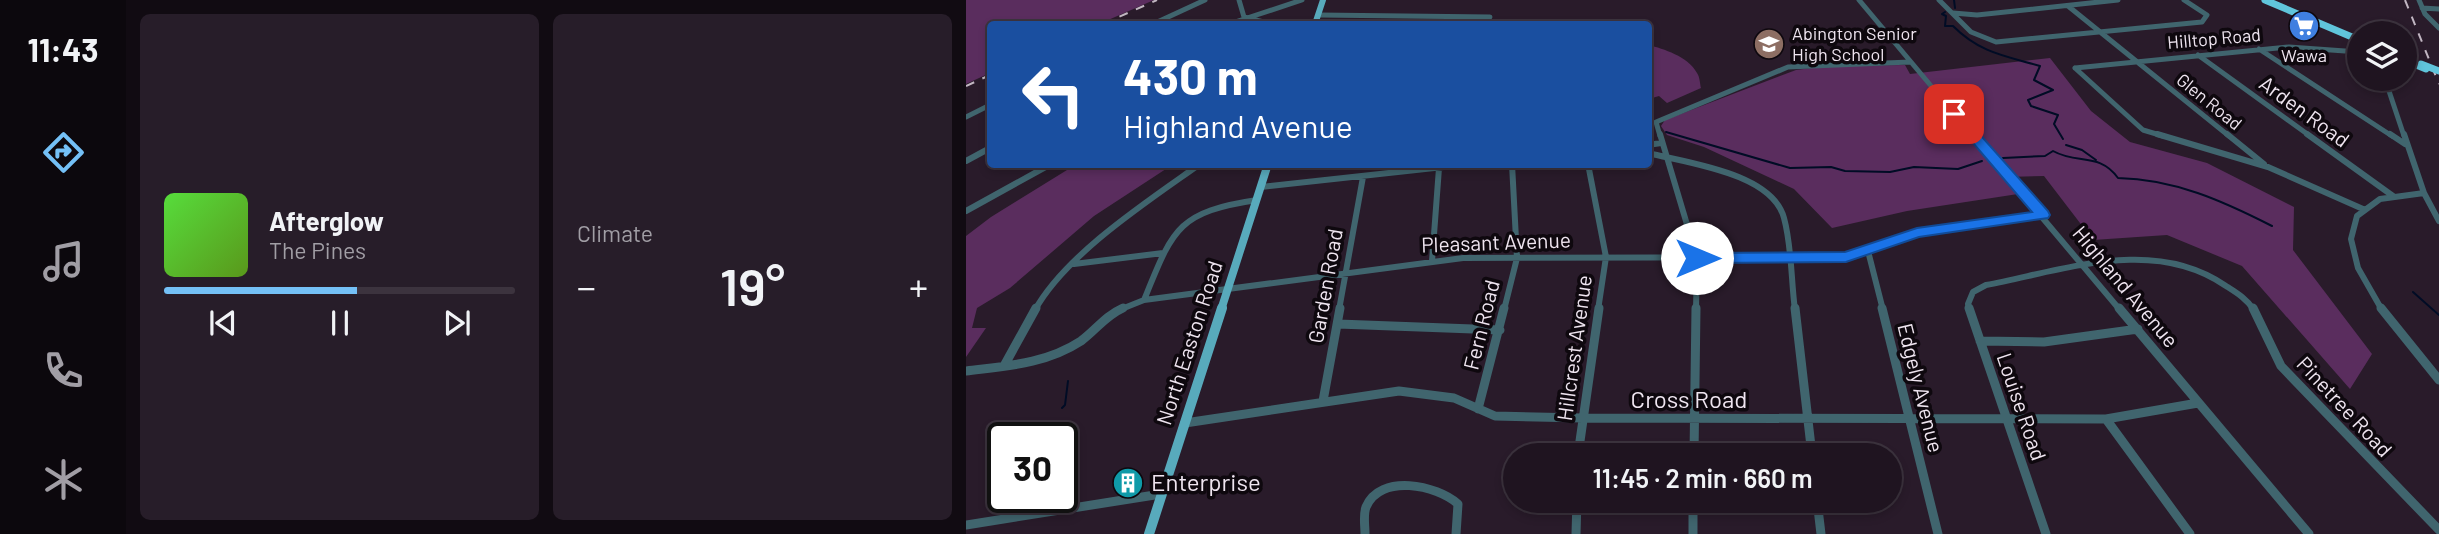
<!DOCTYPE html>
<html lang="en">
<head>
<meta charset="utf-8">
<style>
  :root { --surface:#1f1420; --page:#271d29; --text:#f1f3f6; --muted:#a19ea5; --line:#3c333e; --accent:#74c0f6 }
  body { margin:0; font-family:Barlow,sans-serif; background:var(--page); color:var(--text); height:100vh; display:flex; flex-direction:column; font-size:26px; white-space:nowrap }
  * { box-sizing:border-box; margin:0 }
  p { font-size:23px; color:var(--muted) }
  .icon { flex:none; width:38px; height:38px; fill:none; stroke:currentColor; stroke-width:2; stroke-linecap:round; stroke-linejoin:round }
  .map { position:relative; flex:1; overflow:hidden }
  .sheet { display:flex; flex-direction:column; gap:14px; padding:14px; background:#110b12; width:840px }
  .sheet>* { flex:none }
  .banner { position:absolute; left:21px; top:21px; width:665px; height:147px; border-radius:7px; box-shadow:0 4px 10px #0003,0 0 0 2px var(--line); background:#1a4fa0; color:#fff; overflow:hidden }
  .buttons { position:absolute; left:1381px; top:21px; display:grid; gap:14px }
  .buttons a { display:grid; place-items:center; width:70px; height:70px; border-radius:50%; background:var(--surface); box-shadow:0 4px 10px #0003,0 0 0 2px var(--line); font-size:35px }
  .speed { position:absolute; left:21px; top:422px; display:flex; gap:14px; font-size:35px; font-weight:700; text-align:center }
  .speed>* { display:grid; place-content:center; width:91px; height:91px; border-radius:50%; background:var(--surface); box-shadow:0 4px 10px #0003,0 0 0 2px var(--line); line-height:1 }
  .speed .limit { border:4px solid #111; border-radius:10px; background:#fff; color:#111 }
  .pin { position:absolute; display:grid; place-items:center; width:60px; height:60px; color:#fff; margin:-30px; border-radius:14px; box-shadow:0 4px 10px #0006 }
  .me { position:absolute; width:77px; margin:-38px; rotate:90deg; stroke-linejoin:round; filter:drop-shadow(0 0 5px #0008) }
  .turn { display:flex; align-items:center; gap:24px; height:147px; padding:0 21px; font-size:32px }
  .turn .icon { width:91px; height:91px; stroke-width:2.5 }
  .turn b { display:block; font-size:49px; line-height:60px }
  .big { font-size:52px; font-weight:600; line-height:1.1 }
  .sheet .tile { flex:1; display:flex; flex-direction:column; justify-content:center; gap:10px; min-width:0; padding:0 24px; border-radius:10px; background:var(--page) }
  .song { display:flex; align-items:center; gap:21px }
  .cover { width:84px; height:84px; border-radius:10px; background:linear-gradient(135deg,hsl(110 70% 55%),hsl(90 70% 35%)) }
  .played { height:7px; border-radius:4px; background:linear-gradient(90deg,var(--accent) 55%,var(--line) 55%) }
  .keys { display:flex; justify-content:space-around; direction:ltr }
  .heat { display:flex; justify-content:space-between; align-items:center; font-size:38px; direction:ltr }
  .sheet .tiles { flex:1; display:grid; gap:14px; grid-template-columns:repeat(2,1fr) }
  .trip { position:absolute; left:537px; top:443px; width:399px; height:70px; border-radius:35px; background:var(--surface); box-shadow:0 4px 10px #0003,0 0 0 2px var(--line); font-weight:600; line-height:70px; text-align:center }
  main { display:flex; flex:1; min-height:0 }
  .tab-bar { display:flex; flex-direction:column; width:126px; justify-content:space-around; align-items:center; background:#0c080d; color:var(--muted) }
  .tab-bar .icon { width:49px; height:49px }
  .tab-bar .active { color:var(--accent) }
  .tab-bar b { font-size:32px; color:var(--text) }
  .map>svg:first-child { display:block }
</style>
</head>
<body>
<main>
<nav class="tab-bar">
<b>11:43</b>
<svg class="icon active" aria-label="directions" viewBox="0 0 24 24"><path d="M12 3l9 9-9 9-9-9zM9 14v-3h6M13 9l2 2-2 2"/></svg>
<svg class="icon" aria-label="music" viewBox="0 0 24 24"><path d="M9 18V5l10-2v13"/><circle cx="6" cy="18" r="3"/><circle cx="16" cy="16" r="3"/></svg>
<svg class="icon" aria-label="phone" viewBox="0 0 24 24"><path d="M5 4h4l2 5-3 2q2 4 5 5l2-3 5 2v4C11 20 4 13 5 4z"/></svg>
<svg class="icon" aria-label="climate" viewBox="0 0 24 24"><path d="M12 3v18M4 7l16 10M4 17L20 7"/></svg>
</nav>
<section class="sheet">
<div class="tiles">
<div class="tile">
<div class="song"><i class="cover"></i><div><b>Afterglow</b><p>The Pines</p></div></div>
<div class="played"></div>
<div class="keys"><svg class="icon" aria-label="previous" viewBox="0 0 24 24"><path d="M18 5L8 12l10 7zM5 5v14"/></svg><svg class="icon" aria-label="pause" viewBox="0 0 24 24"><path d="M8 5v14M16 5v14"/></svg><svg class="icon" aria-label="next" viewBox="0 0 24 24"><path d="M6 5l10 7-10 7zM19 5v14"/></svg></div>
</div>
<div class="tile"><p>Climate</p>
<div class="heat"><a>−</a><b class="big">19°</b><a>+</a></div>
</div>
</div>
</section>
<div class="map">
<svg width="1473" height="534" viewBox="0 0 1473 534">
  <rect width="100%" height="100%" fill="#291b2a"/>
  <path fill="#5a2d5e" d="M 0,0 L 188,0 L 133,24 L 24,24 L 24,73 L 0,84 Z
    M 683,45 C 697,49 722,56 731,73 C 734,77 734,85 735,88 L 701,103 L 693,96 L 683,99 Z
    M 1084,58 L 1125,111 L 1164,142 L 1241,163 L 1328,207 L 1327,250 L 1406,354 L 1384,389 L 1276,266 L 1201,235 L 1127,240 L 1078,176 L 1040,177 L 1052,194 L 941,211 L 866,228 L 828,189 L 738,147 L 701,135 L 695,126 L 699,120 L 830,70 L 860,66 L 939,65 L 944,74 Z
    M 170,164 L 206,165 L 128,216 L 44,288 L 11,308 L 6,328 L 20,328 L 0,357 L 0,236 L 25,217 L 101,170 Z"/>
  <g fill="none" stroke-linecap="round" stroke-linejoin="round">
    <path stroke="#000c25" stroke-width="2" d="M 988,0 L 989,8
      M 979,12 L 976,14 L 980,16 L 979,26 L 987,26 C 1014,53 1039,56 1074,66 L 1068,80 L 1087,90 L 1062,100 L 1065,106 L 1092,115 L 1088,124 L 1097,139
      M 700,132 L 824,168 L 865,167 L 879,171 L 924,172 L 948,167 L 992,169 L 1016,161
      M 1100,145 L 1116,150 L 1130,160
      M 1037,158 L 1079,156 L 1087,151 C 1112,165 1133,152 1152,178 C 1208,179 1257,201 1306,226
      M 1447,292 L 1473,315
      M 96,408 L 99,405 L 102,381"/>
    <path stroke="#40656e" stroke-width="5" d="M 273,0 L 278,17 L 306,24
      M 893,0 L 1007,136
      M 973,0 L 1005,32 L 1030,42 L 1236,22 L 1241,15 L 1218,0
      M 1453,0 L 1459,14 L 1473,28
      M 1102,6 L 1263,136
      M 1456,8 L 1473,9
      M 987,13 L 1011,15 L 1152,0
      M 353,15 L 524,17
      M 187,24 L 239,0
      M 263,24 L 336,0
      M 1293,49 L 1426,136
      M 1232,55 L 1344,136
      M 1109,68 L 1177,130 L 1197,136
      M 1109,68 L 1323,47 L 1393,52
      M 1419,79 L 1438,136
      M 0,117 L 24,105
      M 694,136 L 690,122 L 822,67 L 944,62"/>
    <path stroke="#40656e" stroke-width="6" d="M 694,134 L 731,258 L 730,310
      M 1006,134 L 1154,310
      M 1191,134 L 1302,167 L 1397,209
      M 1261,134 L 1298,164
      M 1341,134 L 1427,196
      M 1424,134 L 1439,144
      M 682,145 L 695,143
      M 682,153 C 721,163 806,173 818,218 C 826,247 825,281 829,310
      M 0,161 L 24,148
      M 622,164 L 640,257 L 632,310
      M 295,187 L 505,164
      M 1458,193 L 1473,221
      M 0,211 L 85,164
      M 902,251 L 917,310
      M 466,261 L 473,168
      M 108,264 L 197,253
      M 178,300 C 207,229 211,212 291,200
      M 69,310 C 100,254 182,201 234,164
      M 153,310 L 178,300 L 497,258 L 880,257 L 951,233 L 1077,215
      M 373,310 L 397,177
      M 538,310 L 551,258 L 546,164
      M 1004,310 L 1002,304 L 1007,292 L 1020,285 C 1099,270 1188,236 1260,286 C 1271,293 1281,299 1288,310
      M 1416,310 L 1392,268 L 1385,239 L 1391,216 L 1414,199 L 1458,193 L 1438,134"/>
    <path stroke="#40656e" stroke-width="9" d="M 829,308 L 846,455
      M 916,308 L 972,534
      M 1003,308 L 1080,534
      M 1153,308 L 1343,534
      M 1287,308 L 1315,366 L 1473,530
      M 1415,308 L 1473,380
      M 372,324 L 534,330
      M 1014,341 L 1078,342 L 1172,329
      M 38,366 L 70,308
      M 0,371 C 40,366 80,364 115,341 C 130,330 139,316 157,308
      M 357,401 L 374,308
      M 512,409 L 538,308
      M 1140,419 L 1224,534
      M 219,423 L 433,391 L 488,398 L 529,416 L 617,418 L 1140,419 L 1232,403
      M 612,455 L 633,308
      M 728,455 L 730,308
      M 727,500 L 727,534
      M 851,500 L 855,534
      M 0,525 L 195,494
      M 399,534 C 399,525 397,515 400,507 C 414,473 471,485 492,504 L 490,534
      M 610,534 L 611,500"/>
    <path stroke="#58aabc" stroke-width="6" d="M 349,24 L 357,0"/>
    <path stroke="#58aabc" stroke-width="8" d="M 255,310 L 302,164"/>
    <path stroke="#58aabc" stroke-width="10" d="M 183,534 L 256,308"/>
    <path stroke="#60c5db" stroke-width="7" d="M 1299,0 L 1393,40
      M 1438,60 L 1460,69"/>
    <path stroke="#c1b6c2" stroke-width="2" stroke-dasharray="9 9" stroke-linecap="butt" d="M 1439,0 L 1473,84
      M 137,24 L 191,0
      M 0,86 L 24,75"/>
    <path stroke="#60c5db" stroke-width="7" d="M 1455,64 L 1473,71"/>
  </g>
  <path fill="#1a73e8" stroke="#114b97" stroke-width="2" d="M 988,110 L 993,111 L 1082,211 L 1084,215 L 1082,218 L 953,237 L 880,262 L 731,263 L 723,258 L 731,253 L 879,252 L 951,228 L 1066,212 L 984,116 L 982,114 Z"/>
  <defs>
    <g id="supermarket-disc" transform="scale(1.575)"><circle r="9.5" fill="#3f7fe0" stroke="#0e080e"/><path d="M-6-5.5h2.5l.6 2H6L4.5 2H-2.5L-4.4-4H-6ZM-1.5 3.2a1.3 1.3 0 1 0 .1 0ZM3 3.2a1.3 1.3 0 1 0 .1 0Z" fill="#fff"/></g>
    <g id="school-disc" transform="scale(1.575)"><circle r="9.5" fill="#8d6e63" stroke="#0e080e"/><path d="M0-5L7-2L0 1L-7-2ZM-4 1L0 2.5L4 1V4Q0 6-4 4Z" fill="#fff"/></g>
    <g id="building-disc" transform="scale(1.575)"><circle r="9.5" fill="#0f9aa8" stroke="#0e080e"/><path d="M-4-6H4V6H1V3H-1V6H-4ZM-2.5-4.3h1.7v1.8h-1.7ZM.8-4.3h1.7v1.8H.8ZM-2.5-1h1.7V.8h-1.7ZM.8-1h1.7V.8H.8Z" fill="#fff"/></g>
  </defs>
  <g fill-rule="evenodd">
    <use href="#supermarket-disc" x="1338" y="26"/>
    <use href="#school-disc" x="803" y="44"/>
    <use href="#building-disc" x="162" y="483"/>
  </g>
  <g text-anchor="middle" stroke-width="7" stroke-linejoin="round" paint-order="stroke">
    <g font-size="18" fill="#efe5f0" stroke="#0e080e" text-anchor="start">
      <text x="826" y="40">Abington Senior<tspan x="826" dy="21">High School</tspan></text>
      <text x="1338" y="62" text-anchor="middle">Wawa</text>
    </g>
    <g font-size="18" fill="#efe5f0" stroke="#0e080e">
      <text transform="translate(1248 39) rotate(-5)" y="6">Hilltop Road</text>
      <text transform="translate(1243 102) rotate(39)" y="6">Glen Road</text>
    </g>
    <g font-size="21" fill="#efe5f0" stroke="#0e080e">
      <text transform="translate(1338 112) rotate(36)" y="7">Arden Road</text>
      <text transform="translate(530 243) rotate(-2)" y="7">Pleasant Avenue</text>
      <text transform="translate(360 286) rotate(-80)" y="7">Garden Road</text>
      <text transform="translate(1159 287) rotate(50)" y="7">Highland Avenue</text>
      <text transform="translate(516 325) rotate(-76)" y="7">Fern Road</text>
      <text transform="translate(224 343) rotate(-72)" y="7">North Easton Road</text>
      <text transform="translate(609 348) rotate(-82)" y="7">Hillcrest Avenue</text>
      <text transform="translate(954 388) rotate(76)" y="7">Edgely Avenue</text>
      <text transform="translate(1055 407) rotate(71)" y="7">Louise Road</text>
      <text transform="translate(1378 407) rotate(47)" y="7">Pinetree Road</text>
    </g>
    <g font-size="24" fill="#efe5f0" stroke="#0e080e">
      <text x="723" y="408">Cross Road</text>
    </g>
    <g font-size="24" fill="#efe5f0" stroke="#0e080e" text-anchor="start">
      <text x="185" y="491">Enterprise</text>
    </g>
  </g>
</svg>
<div class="buttons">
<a><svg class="icon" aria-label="layers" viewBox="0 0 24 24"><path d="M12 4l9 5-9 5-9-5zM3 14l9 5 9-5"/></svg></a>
</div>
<div class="speed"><div class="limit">30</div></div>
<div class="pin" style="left:988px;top:114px;background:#d93025"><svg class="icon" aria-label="arrive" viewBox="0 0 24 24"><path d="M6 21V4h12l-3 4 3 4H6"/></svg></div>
<svg class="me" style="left:731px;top:258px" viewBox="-20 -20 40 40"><circle r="19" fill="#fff"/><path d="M0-13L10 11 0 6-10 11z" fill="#1a73e8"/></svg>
<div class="trip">11:45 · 2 min · 660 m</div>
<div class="banner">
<div class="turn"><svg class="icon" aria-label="left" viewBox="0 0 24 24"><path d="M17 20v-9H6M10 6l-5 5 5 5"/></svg><div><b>430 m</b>Highland Avenue</div></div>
</div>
</div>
</main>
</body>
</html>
